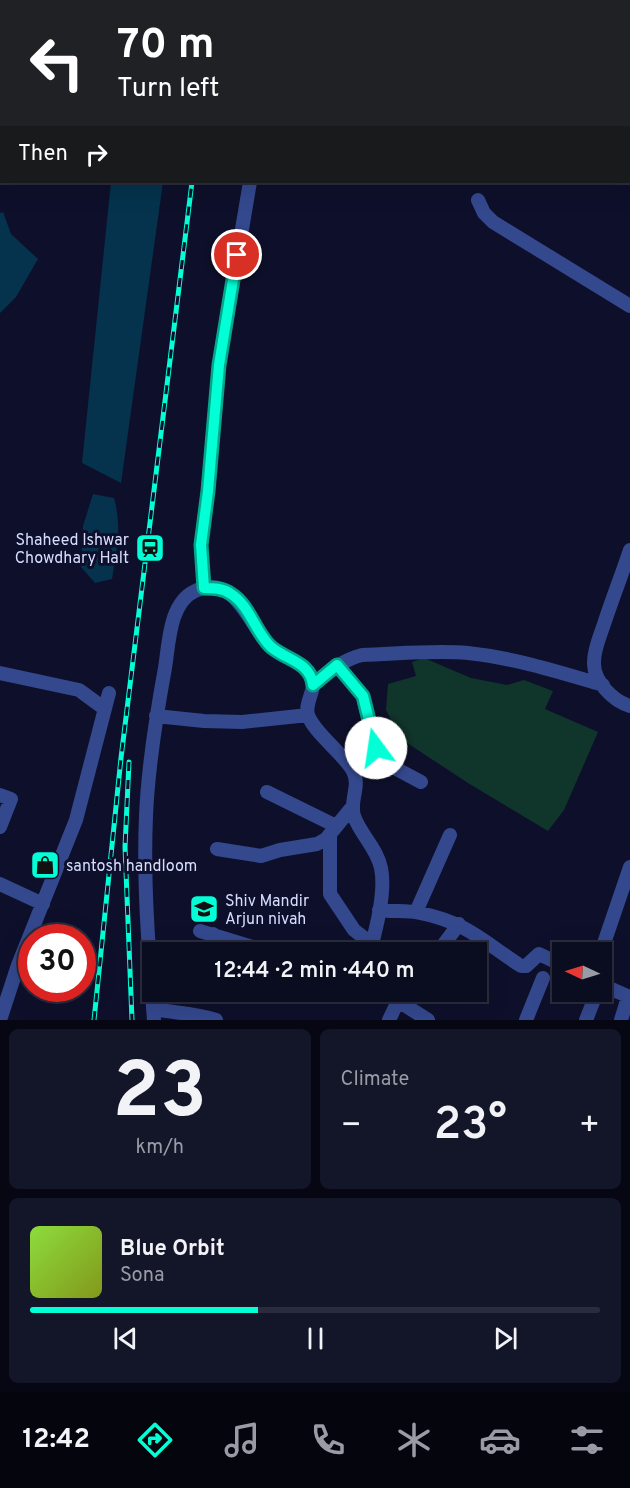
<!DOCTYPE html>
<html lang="en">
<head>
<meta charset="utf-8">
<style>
  :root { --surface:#0a0c20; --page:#131529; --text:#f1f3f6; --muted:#999ba5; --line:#2a2c3e; --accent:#03ffd6 }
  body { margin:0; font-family:Overpass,sans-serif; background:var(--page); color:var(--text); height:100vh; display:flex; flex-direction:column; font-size:22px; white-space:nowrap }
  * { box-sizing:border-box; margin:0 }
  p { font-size:20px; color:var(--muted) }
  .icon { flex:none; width:33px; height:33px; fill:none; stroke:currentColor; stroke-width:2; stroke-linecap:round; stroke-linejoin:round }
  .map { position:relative; height:1020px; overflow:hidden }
  .sheet { display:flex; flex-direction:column; gap:9px; padding:9px; background:#060712; flex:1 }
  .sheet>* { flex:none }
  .hud { position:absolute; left:0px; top:0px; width:630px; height:183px; box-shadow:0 6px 24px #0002,0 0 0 2px var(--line); background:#202124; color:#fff; overflow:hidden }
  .needle { width:39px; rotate:274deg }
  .buttons { position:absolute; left:552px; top:942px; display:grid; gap:12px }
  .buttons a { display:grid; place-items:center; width:60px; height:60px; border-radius:0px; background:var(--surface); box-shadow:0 6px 24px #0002,0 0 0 2px var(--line); font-size:30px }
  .speed { position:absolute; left:18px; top:924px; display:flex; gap:12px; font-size:30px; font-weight:700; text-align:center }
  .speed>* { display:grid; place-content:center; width:78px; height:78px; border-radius:50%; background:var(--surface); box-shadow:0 6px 24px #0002,0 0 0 2px var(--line); line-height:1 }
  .speed .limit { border:9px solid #d22; background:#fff; color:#111 }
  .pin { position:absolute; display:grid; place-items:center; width:51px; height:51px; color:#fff; margin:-26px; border:3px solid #fff; border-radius:50%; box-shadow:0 2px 6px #0007 }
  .me { position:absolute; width:66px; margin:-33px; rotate:346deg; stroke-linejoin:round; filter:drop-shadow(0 0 4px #0008) }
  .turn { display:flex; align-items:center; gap:21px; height:126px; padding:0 18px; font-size:27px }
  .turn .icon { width:78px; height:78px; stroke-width:2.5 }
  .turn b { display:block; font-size:42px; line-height:51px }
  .then { display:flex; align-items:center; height:57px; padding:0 18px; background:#0003; gap:12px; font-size:22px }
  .big { font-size:45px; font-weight:600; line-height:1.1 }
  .sheet .card { flex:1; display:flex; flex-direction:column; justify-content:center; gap:9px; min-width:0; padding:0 21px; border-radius:9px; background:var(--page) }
  .sheet .dial { align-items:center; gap:0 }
  .dial b { font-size:78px; line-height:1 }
  .song { display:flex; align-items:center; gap:18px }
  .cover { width:72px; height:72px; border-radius:9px; background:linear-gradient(135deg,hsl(90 70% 55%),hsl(70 70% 35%)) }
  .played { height:6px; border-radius:3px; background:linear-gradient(90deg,var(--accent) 40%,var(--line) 40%) }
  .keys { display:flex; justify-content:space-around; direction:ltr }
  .heat { display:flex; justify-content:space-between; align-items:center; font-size:33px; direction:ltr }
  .sheet .tiles { flex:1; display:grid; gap:9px; grid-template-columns:1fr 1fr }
  .card:last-child { grid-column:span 2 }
  .trip { position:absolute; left:142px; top:942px; width:345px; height:60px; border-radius:0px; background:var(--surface); box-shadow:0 6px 24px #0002,0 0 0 2px var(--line); font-weight:600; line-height:60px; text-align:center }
  .menu { display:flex; height:96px; justify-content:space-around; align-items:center; background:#04050d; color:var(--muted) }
  .menu .icon { width:42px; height:42px }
  .menu .current { color:var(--accent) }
  .menu b { font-size:27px; color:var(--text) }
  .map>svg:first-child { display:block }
</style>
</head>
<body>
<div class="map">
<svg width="630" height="1020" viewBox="0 0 630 1020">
  <rect width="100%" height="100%" fill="#0e102b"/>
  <path fill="#10352a" d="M 424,658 L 471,678 L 507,685 L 524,680 L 553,691 L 545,709 L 598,732 L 564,810 L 548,831 L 468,783 L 401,739 L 386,710 L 388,684 L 416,676 L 412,662 Z"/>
  <path fill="#05324d" d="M 319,0 L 571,0 L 573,1 L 320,2 Z
    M 111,182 L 163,182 L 121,483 L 82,463 Z
    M 3,212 L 11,234 L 38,259 L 16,297 L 0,313 L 0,213 Z
    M 93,494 L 114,498 C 122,527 117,549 112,579 L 95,583 L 81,567 L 83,526 Z"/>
  <path fill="#181b4e" stroke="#272d7c" stroke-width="1.5" d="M 41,853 L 52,855 L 44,877 L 35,874 Z"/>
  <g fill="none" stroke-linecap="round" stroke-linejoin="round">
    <path stroke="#34488e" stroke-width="14" d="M 277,2 L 277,0
      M 478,200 L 484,213 L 493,222 L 630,306
      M 630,550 C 622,574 613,597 605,621 C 601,634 594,648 594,662 C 593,681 613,701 630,706
      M 204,588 L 201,545 L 208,491 L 219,365 L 250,182
      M 337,665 L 363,696 L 372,737 L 380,755 L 393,767 L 421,782
      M 0,673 L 79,690 L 105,709
      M 313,685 C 329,672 342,660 362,655 C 397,654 433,650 468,653 C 515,658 559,672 603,685
      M 156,716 L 204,721 L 242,722 L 308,715
      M 267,792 L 336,826
      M 0,795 L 11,799 L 0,827
      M 330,834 L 330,894 L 354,930 L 372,944
      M 217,849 L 261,856 L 280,850 L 317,844 L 326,839 L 353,806
      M 0,884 L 43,904
      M 379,910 C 392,912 407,910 420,913 C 466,922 484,942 521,966 L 526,966 L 539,954 L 562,965
      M 416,912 L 450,835
      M 200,931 L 269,952
      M 208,952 L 213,934
      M 438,952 L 459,924
      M 601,952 L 630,867
      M 602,985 L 630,997
      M 384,992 L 428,1020
      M 153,1009 C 175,1013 195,1013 216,1020
      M 0,1020 L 18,965 L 76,820 L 109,693
      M 154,1020 C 149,953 143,884 146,816 C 148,767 156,717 165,668 C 169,644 169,603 195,591 C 236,572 249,627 271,647 C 283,658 302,660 311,676 C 318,689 304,701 308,715 C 314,733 343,753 353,771 C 361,786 349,801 354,816 C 360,834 377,848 381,868 C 386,892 376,929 370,952
      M 389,1020 L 398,1001
      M 526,1020 L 543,978
      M 586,1020 L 597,992
      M 621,1020 L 628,997"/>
    <g stroke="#03ffd6" stroke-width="5">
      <path id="rail" d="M 205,2 L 205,0
        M 219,2 L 220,0
        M 129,762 L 125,847 L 132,1020
        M 94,1020 L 121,758 L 192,182"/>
    </g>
    <use href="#rail" stroke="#0e102b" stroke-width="3" stroke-dasharray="9" stroke-linecap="butt"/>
  </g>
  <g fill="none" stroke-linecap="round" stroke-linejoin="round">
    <g stroke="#02a68b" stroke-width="15">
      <path id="route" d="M 237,255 L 219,365 L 208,491 L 201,545 L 204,588 C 213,588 223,588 231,594 C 249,605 255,631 270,646 C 285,660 310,661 313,685 L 337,665 L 363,696 L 376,748"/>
    </g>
    <use href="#route" stroke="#03ffd6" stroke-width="10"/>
  </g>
  <defs>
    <g id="station-square" transform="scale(1.5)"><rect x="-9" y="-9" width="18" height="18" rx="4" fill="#03ffd6" stroke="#0e102b"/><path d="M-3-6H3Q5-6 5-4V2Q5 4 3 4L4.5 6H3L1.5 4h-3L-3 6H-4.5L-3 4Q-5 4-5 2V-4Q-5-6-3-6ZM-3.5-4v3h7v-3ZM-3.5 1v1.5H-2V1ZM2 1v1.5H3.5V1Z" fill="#111"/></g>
    <g id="shop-square" transform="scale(1.5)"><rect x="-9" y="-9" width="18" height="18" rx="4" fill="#03ffd6" stroke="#0e102b"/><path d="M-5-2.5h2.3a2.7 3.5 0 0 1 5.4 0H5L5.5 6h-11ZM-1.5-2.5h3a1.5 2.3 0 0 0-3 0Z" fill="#111"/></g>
    <g id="university-square" transform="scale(1.5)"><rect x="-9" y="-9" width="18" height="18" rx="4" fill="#03ffd6" stroke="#0e102b"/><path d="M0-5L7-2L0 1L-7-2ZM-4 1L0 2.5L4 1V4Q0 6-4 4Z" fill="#111"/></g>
  </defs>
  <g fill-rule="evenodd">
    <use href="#station-square" x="150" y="548"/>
    <use href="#shop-square" x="45" y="865"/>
    <use href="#university-square" x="204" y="909"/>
  </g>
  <g text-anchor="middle" stroke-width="6" stroke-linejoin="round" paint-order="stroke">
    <g font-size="16" fill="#d7ddff" stroke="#0e102b" text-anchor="start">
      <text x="129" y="545" text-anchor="end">Shaheed Ishwar<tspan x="129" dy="18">Chowdhary Halt</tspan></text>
      <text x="66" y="871">santosh handloom</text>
      <text x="225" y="906">Shiv Mandir<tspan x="225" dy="18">Arjun nivah</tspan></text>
    </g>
  </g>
</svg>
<div class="buttons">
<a><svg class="needle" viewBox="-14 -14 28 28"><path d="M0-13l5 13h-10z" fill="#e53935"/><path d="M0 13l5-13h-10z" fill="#999ba5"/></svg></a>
</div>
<div class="speed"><div class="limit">30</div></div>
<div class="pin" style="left:237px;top:255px;background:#d93025"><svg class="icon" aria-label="arrive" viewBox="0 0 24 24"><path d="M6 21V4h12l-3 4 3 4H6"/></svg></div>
<svg class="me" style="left:376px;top:748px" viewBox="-20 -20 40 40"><circle r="19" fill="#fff"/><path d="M0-13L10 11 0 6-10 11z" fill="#03ffd6"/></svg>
<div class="trip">12:44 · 2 min · 440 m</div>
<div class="hud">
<div class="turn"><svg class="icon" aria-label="left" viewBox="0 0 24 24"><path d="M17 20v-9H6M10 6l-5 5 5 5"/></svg><div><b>70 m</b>Turn left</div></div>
<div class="then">Then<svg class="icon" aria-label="right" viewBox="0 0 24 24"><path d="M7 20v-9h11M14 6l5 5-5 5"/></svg></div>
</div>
</div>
<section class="sheet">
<div class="tiles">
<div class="card dial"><b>23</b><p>km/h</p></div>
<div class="card"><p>Climate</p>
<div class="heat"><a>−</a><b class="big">23°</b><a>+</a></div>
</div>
<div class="card">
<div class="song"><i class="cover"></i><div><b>Blue Orbit</b><p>Sona</p></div></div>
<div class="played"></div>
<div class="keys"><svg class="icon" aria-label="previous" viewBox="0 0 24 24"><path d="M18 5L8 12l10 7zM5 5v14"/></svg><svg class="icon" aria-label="pause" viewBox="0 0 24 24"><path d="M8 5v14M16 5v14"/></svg><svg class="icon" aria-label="next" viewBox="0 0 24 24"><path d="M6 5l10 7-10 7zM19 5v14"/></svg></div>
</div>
</div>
</section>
<nav class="menu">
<b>12:42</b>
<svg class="icon current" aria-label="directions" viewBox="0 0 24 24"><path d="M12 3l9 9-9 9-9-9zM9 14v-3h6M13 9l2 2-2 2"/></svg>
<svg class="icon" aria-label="music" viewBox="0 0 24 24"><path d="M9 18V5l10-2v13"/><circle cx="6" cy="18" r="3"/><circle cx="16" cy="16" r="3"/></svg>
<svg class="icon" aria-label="phone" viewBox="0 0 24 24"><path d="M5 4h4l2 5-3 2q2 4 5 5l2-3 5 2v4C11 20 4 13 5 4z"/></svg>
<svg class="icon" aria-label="climate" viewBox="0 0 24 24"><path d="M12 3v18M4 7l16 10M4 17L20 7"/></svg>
<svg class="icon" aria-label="car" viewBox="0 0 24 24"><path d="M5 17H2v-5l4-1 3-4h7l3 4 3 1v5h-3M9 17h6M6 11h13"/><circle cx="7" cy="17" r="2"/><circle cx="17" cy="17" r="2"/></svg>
<svg class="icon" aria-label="filters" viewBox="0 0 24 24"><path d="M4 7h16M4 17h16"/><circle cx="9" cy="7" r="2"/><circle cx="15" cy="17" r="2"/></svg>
</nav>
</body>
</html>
